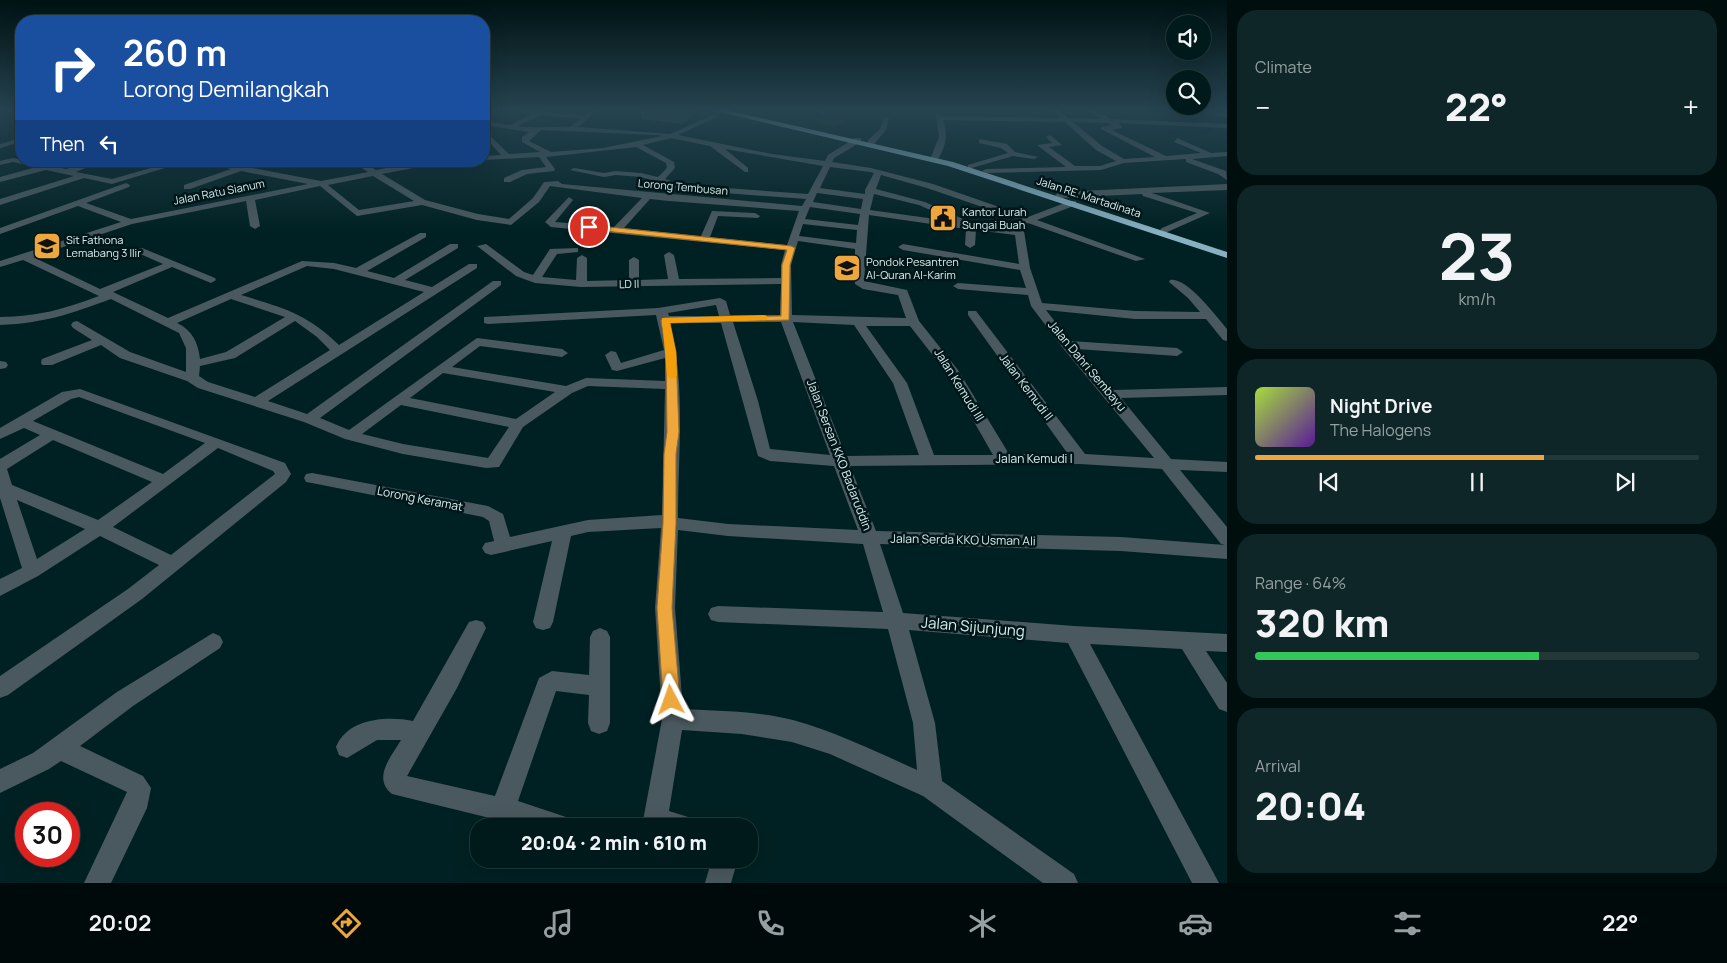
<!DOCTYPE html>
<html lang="en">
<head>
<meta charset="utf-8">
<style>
  :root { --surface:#00191a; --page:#0e2627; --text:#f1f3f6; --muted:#95a0a2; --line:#223839; --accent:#eea73d }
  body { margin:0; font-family:Manrope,sans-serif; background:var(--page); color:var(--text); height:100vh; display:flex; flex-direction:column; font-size:19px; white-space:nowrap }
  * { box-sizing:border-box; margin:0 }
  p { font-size:16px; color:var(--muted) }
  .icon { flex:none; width:28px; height:28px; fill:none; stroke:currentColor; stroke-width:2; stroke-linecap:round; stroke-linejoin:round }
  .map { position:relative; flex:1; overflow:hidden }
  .sheet { display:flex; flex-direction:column; gap:10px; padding:10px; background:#000e0e; width:500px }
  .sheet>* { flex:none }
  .banner { position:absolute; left:15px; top:15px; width:475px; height:152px; border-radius:20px; box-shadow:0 5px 20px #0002,0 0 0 1px var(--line); background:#1a4fa0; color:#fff; overflow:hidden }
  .buttons { position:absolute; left:1166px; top:15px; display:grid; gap:10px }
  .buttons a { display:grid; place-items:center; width:45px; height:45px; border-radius:50%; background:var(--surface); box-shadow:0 5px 20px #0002,0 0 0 1px var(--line); font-size:25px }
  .speed { position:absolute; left:15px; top:802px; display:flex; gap:10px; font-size:25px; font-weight:700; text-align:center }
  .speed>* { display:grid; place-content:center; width:65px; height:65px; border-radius:50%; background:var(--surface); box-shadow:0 5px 20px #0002,0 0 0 1px var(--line); line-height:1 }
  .speed .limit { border:8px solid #d22; background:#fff; color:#111 }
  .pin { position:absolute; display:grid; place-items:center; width:42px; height:42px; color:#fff; margin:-21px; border:2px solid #fff; border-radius:50%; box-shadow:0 1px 5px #0007 }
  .me { position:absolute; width:55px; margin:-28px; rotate:356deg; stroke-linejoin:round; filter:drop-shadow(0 0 4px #0008) }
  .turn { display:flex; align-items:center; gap:18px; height:105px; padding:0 25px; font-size:22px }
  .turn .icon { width:65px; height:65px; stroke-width:2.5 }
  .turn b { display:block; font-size:35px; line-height:42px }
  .then { display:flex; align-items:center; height:48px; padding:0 25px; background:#0003; gap:10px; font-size:19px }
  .big { font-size:38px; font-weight:800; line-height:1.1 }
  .sheet .tile { flex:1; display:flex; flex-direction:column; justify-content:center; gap:8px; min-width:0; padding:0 18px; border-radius:20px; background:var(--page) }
  .sheet .dial { align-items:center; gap:0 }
  .dial b { font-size:65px; line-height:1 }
  .song { display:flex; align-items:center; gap:15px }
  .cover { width:60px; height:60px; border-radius:8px; background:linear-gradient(135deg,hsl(80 70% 55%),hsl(270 70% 35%)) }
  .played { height:5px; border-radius:2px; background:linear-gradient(90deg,var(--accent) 65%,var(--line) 65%) }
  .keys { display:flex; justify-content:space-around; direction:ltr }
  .heat { display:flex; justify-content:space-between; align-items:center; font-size:28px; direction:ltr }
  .charge { height:8px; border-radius:4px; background:linear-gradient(90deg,#34c759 64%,var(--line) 0) }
  .trip { position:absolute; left:470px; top:818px; width:288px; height:50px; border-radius:20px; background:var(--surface); box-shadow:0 5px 20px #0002,0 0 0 1px var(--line); font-weight:800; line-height:50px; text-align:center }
  .menu { display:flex; height:80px; justify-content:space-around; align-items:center; background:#000a0a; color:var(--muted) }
  .menu .icon { width:35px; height:35px }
  .menu .active { color:var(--accent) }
  .menu b { font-size:22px; color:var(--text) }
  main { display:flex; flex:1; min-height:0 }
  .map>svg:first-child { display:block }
</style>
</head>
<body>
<main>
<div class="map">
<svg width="1227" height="883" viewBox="0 0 1227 883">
  <rect width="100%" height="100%" fill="#002123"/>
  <path fill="#192b1c" d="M 840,111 L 849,112 L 848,120 L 833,127 L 814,123 Z"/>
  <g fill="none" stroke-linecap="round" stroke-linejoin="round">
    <path fill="#4a595f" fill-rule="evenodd" d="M 514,109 L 584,116 L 592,109 L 600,109 L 578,127 L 670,134 L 715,114 L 717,117 L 678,135 L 772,154 L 825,161 L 828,155 L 855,138 L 861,138 L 861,142 L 834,158 L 832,162 L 871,168 L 933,184 L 1028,217 L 1070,201 L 1076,201 L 1076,205 L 1037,220 L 1145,259 L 1136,261 L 1028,223 L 1023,225 L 1030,268 L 1042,303 L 1135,311 L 1200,312 L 1188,298 L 1169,282 L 1170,280 C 1186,276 1217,317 1227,329 L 1227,341 L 1223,340 L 1206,319 L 1135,319 L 1046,310 L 1070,341 L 1177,348 L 1183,352 L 1177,356 L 1077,349 L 1114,390 L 1227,387 L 1227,395 L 1121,398 L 1171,459 L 1227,462 L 1227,472 L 1180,470 L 1227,527 L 1227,559 L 1121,551 L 880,544 L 903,613 L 1074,626 L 1227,634 L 1227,652 L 1206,651 L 1227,683 L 1227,712 L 1219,709 L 1182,649 L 1090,644 L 1219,883 L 1192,883 L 1068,643 L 909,630 L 935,723 L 942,781 L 1074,874 L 1078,883 L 1043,883 L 923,796 L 830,754 L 792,742 L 742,734 L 682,730 L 669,811 L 688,817 L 691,826 L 642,826 L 662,719 L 655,608 L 661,528 L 588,532 L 571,536 L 553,622 L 550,628 L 543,630 L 536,628 L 533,622 L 552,541 L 491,555 L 485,553 L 482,548 L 485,543 L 494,541 L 489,521 L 483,517 L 312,483 L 306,482 L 304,478 L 306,474 L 312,473 L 488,506 L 503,514 L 510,537 L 588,520 L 662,515 L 665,389 L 588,386 L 572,393 L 523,427 L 499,467 L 486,468 L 403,454 L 345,439 L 304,422 L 198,388 L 187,381 L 120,358 L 101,345 L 52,365 L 42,365 L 41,362 L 42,359 L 92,340 L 73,328 L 71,325 L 73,322 L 77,321 L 130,352 L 186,372 L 186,348 L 179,333 L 111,299 C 70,314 45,323 0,325 L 0,317 C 40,316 61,310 99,296 L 23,260 L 0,267 L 0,261 L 121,222 L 78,206 L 0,234 L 0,228 L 126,183 L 130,185 L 129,187 L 86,203 L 131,219 L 308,184 L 241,171 L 190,189 L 184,189 L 184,185 L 231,169 L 198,161 L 215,161 L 321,181 L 368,172 L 351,161 L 361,161 L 376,170 L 422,161 L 450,161 L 382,174 L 425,200 L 478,214 L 509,219 L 533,198 L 544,182 L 558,181 L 562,184 L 802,206 L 806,199 L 684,190 L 641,177 L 616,175 L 604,177 L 570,170 L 574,168 L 604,173 L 616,171 L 641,173 L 658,177 L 667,168 L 666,163 L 636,147 L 546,157 L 555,169 L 554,171 L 527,174 L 510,182 L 504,182 L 504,178 L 522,170 L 546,167 L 539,157 L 484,160 L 484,156 L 501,155 L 485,137 L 489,135 L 509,154 L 540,152 L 522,142 L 522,137 L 529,132 L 484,125 L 484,121 L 510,125 L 533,114 ZM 541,115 L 580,119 L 570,127 C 552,126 535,129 518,126 ZM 541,130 L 656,135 L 662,136 L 603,148 L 551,152 L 529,141 ZM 671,138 L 710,146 L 745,172 L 748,172 L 748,168 L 725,149 L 823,166 L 808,194 L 684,185 L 665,179 L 675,168 L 674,162 L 643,145 ZM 830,167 L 870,172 L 874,173 L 865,190 L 865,194 L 820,188 ZM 881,175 L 927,188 L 1020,220 L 1013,224 L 1014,230 L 974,224 L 925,202 L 876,189 ZM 373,176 L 414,201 L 359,210 L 328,185 ZM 320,186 L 357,216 L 422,205 L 477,220 L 511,225 L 539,202 L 550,186 L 642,198 L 614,227 L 555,222 L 573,200 L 569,197 L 545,222 L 551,227 L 785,250 L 781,265 L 781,278 L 679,279 L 674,255 L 669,252 L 664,255 L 668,279 L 639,280 L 639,260 L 634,257 L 629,260 L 629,280 L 587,281 L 587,258 L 582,255 L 577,258 L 576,280 L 542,277 L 557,254 L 578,252 L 578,248 L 550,249 L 533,275 L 524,272 L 486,244 L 477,246 L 516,276 L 535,283 L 581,287 L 781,284 L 780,315 L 730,315 L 726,301 L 720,298 L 658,308 L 484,317 L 484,323 L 488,324 L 656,315 L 664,350 L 621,363 L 616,352 L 611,351 L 605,355 L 612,370 L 617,371 L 665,358 L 665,381 L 586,378 L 566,386 L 452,367 L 480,346 L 562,357 L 568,353 L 562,349 L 477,338 L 349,430 L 320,418 L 501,285 L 501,281 L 493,281 L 307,414 L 268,401 L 477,268 L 477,264 L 469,264 L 432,287 L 405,280 L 458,248 L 458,244 L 450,244 L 394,278 L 367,271 L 426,237 L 426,233 L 420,233 L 356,268 L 334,263 L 302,261 L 168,318 L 113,292 L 172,267 L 211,283 L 216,280 L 215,278 L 142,248 L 138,249 L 138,253 L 163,264 L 100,289 L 33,257 L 132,224 L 246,201 L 250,226 L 255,229 L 260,226 L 255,200 ZM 817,193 L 863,199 L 861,209 L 813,202 ZM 874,194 L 919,205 L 957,222 L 870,210 ZM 650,199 L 669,201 L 799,211 L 787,245 L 710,237 L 718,216 L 758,218 L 760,216 L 755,213 L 712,211 L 701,236 L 624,228 ZM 810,207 L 860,214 L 858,225 L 805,219 ZM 869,215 L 966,229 L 965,245 L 970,248 L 975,245 L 976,230 L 1015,235 L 1019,264 L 903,244 L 898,247 L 903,250 L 1020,270 L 1026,288 L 958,283 L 953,286 L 958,289 L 1028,295 L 1031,306 L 1062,347 L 1154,458 L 1085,454 L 976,311 L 968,311 L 968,315 L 1068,454 L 1009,454 L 958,370 L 919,321 L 907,290 L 864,281 ZM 803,224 L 857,230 L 856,243 L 799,236 ZM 798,241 L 855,249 L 855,284 L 863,289 L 898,295 L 906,318 L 792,315 L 791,265 ZM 307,266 L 334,269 L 424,292 L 339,345 C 306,313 283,308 241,295 ZM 231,299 L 285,317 L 226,352 L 200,359 C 198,342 192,330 177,323 ZM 716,305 L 719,316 L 669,316 L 668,313 ZM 295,321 L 317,337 L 330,350 L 255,397 L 208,382 L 199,376 L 200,366 L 235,358 ZM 733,322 L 781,322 L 830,455 L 770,449 L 758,401 ZM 793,322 L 854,325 L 893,383 L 919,455 L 846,456 ZM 670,323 L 721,323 L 758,456 L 770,461 L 834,466 L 858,530 L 728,524 L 678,518 C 678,453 686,387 670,323 ZM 866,326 L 910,326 L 945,371 L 993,455 L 934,455 L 907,383 ZM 443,373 L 555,392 L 516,419 L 410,398 ZM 401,405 L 509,427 L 488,458 L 403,444 L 362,434 ZM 1080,464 L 1162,469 L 1221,544 L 1225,545 L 1121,537 L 876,531 L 850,466 ZM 678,530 L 728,536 L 863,544 L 883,612 L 718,606 L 711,608 L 708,614 L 711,620 L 718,622 L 888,629 L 913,723 L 917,770 C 877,752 836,732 793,720 C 758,711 720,711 683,709 L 675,608 Z
      M 820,109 L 826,109 L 824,114 L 820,114 Z
      M 1050,109 L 1057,109 L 1068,118 L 1101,119 L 1085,109 L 1094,109 L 1111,119 L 1227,124 L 1227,128 L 1118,123 L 1122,126 L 1122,128 L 1112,130 L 1166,156 L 1201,153 L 1174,142 L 1177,138 L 1211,153 L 1227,152 L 1227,156 L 1192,159 L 1226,171 L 1227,180 L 1218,174 L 1186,162 L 1186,159 L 1124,163 L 1101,170 L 986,173 L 982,171 L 986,169 L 1066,167 L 1037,145 L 1052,143 L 1046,137 L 1050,135 L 1062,145 L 1049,147 L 1075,166 L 1100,166 L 1116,161 L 1096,150 L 1065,122 L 943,120 C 948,135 946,146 938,159 L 931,157 L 939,137 L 936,114 L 942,116 L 1060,118 ZM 1073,122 L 1108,123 L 1112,125 L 1101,127 L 1101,129 L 1155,157 L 1124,159 L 1102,146 Z
      M 1209,111 L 1227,113 L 1227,117 L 1207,114 Z
      M 884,117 L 889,118 L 886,130 L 874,144 L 868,144 L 868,140 L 880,129 Z
      M 21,138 L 21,142 L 0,148 L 0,144 Z
      M 979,139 L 1007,144 L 1015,152 L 1038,157 L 1034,159 L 1013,156 L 968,169 L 968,165 L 1008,153 L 1001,148 L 979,143 Z
      M 13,158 L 66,169 L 90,161 L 102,161 L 76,172 L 112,179 L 175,161 L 188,161 L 112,184 L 84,178 L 0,205 L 0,199 L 74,176 L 46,170 L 0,182 L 0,177 L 36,167 L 13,162 L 0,165 L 0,161 Z
      M 1227,184 L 1227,190 L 1152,193 L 1210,213 L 1165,233 L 1160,230 L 1162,228 L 1197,213 L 1143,196 L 1142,194 L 1059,198 L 1055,195 L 1059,192 Z
      M 0,361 L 6,362 L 8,365 L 6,368 L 0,369 Z
      M 80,389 L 285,463 L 291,474 L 286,482 L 142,599 L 8,695 L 0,698 L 0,676 L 128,589 L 159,565 L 100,536 L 38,576 L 0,596 L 0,579 L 22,568 L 0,498 L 0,459 L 40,435 L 24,428 L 0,439 L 0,428 L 62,392 ZM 79,397 L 205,443 L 163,474 L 33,421 L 71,399 ZM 53,440 L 152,482 L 98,520 L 12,485 L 7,469 ZM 218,448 L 273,471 L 275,474 L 171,555 L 113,527 ZM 17,500 L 85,529 L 37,559 Z
      M 476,620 L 483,622 L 486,628 L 457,688 L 407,776 L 495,796 L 539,678 L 552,671 L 589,675 L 590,637 L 593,631 L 600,628 L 607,631 L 610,637 L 610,723 L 607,731 L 599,734 L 591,731 L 588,723 L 589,695 L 556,691 L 518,801 L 566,817 L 569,826 L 522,826 L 392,794 C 372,778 391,757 401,740 L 377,740 L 347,758 L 339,755 L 336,747 C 348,718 387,716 413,721 L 469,622 Z
      M 213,633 L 220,636 L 223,642 L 220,648 L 133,706 L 80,746 L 143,776 L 151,788 L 147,808 L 111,883 L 84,883 L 127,792 L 61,761 L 49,769 L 0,793 L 0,769 L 33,753 L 117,692 Z
      M 712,859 L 738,859 L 731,883 L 705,883 Z"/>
    <path fill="#88b0c0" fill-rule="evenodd" d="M 707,109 L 721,109 L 953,162 L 1227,252 L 1227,258 L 948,166 Z"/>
  </g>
  <path fill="#294b41" d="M 641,109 L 694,109 L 693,115 L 682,124 L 641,119 Z"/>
  <path fill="#223d35" d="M 690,109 L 694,109 L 693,115 L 682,124 L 682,115 Z"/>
  <path fill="#30574c" stroke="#223d35" d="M 641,109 L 690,109 L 682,115 L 641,111 Z"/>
  <linearGradient id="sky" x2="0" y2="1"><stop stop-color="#001213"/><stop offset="0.47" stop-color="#264350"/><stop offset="1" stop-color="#264350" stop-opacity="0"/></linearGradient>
  <rect width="1227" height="233" fill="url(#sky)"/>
  <path fill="#eea73d" stroke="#9b6d28" d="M 589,225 L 791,246 L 795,248 L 790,265 L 789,320 L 670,323 L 676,352 L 679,432 L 676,454 L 676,523 L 672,608 L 680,700 L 677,706 L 671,708 L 666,706 L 663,700 L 657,608 L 663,523 L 664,454 L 667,432 L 666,352 L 661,320 L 665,318 L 781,316 L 782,265 L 787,250 L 586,229 Z"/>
  <path fill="#f59e0b" d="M 764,315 L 767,316 L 767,320 L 670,323 L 676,352 L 677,376 L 672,379 L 667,376 L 662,318 Z"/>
  <defs>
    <g id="civic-square" transform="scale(1.4375)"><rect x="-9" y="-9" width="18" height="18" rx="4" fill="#eea73d" stroke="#011618"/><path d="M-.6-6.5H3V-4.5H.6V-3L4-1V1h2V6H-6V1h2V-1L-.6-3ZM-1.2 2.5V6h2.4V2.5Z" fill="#111"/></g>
    <g id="school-square" transform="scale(1.4375)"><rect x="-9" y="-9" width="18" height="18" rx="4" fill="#eea73d" stroke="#011618"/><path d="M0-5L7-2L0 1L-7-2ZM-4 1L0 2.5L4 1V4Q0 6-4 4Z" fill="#111"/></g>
  </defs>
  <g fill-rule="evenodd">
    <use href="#civic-square" x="943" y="218"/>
    <use href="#school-square" x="47" y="246"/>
    <use href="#school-square" x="847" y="268"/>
  </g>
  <g text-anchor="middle" stroke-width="5" stroke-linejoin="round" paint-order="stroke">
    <g font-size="11" fill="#d8eff0" stroke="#011618">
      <text transform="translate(683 187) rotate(5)" y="4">Lorong Tembusan</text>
      <text transform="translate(219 192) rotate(-11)" y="4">Jalan Ratu Sianum</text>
      <text transform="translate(1089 197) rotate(18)" y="4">Jalan RE. Martadinata</text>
      <text transform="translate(629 284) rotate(-1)" y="4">LD II</text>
    </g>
    <g font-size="11" fill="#d8eff0" stroke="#011618" text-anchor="start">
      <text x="962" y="216">Kantor Lurah<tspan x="962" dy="13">Sungai Buah</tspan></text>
      <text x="66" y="244">Sit Fathona<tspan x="66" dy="13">Lemabang 3 Ilir</tspan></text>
      <text x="866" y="266">Pondok Pesantren<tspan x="866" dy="13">Al-Quran Al-Karim</tspan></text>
    </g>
    <g font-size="12" fill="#d8eff0" stroke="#011618">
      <text transform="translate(1087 366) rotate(50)" y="4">Jalan Dahri Sembayu</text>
      <text transform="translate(959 385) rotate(58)" y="4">Jalan Kemudi III</text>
      <text transform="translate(1026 387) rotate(53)" y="4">Jalan Kemudi II</text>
      <text transform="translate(839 455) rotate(69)" y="4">Jalan Sersan KKO Badaruddin</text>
      <text x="1034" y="463">Jalan Kemudi I</text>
      <text transform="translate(420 499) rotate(11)" y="4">Lorong Keramat</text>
      <text transform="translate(963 540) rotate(1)" y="4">Jalan Serda KKO Usman Ali</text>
    </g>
    <g font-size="15" fill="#d8eff0" stroke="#011618">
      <text transform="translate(973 627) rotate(5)" y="5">Jalan Sijunjung</text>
    </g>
  </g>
</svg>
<div class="buttons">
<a><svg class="icon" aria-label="sound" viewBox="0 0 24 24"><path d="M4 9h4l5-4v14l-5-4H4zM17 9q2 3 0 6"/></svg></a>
<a><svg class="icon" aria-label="search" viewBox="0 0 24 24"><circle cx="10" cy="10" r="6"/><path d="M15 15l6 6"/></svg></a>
</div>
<div class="speed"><div class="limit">30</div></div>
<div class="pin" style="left:589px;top:227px;background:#d93025"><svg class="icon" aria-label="arrive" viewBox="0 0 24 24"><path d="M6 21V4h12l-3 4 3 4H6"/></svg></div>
<svg class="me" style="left:671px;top:700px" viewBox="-20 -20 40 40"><path d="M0-17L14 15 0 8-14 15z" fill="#eea73d" stroke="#fff" stroke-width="4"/></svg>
<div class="trip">20:04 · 2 min · 610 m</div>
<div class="banner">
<div class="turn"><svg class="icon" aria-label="right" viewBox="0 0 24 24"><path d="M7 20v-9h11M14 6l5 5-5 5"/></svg><div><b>260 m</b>Lorong Demilangkah</div></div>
<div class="then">Then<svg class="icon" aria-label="left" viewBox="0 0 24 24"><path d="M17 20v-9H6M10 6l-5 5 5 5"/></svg></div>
</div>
</div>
<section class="sheet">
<div class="tile"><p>Climate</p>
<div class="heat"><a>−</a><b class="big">22°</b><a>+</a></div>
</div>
<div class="tile dial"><b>23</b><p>km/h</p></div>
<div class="tile">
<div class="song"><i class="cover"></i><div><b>Night Drive</b><p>The Halogens</p></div></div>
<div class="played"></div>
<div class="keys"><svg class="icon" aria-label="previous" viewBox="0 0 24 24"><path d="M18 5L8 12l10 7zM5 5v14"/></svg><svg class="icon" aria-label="pause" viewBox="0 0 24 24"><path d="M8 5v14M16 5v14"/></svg><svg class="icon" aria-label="next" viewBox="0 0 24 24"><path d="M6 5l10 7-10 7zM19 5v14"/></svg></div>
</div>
<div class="tile"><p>Range · 64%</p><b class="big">320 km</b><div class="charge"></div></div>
<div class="tile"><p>Arrival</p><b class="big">20:04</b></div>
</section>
</main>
<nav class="menu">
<b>20:02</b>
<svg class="icon active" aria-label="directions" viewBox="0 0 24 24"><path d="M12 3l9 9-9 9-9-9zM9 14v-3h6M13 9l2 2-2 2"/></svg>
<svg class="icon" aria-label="music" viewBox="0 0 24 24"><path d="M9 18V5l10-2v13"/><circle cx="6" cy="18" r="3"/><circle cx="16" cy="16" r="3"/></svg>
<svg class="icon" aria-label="phone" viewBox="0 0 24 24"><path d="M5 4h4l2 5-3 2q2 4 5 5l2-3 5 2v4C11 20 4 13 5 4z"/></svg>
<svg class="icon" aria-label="climate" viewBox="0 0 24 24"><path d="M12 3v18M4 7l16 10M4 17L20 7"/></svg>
<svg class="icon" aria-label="car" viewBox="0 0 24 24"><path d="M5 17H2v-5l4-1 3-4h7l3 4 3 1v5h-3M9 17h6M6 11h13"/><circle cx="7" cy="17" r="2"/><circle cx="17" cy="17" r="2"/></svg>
<svg class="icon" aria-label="filters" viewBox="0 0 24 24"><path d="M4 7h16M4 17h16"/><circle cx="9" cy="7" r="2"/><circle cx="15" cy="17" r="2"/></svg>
<b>22°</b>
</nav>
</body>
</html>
